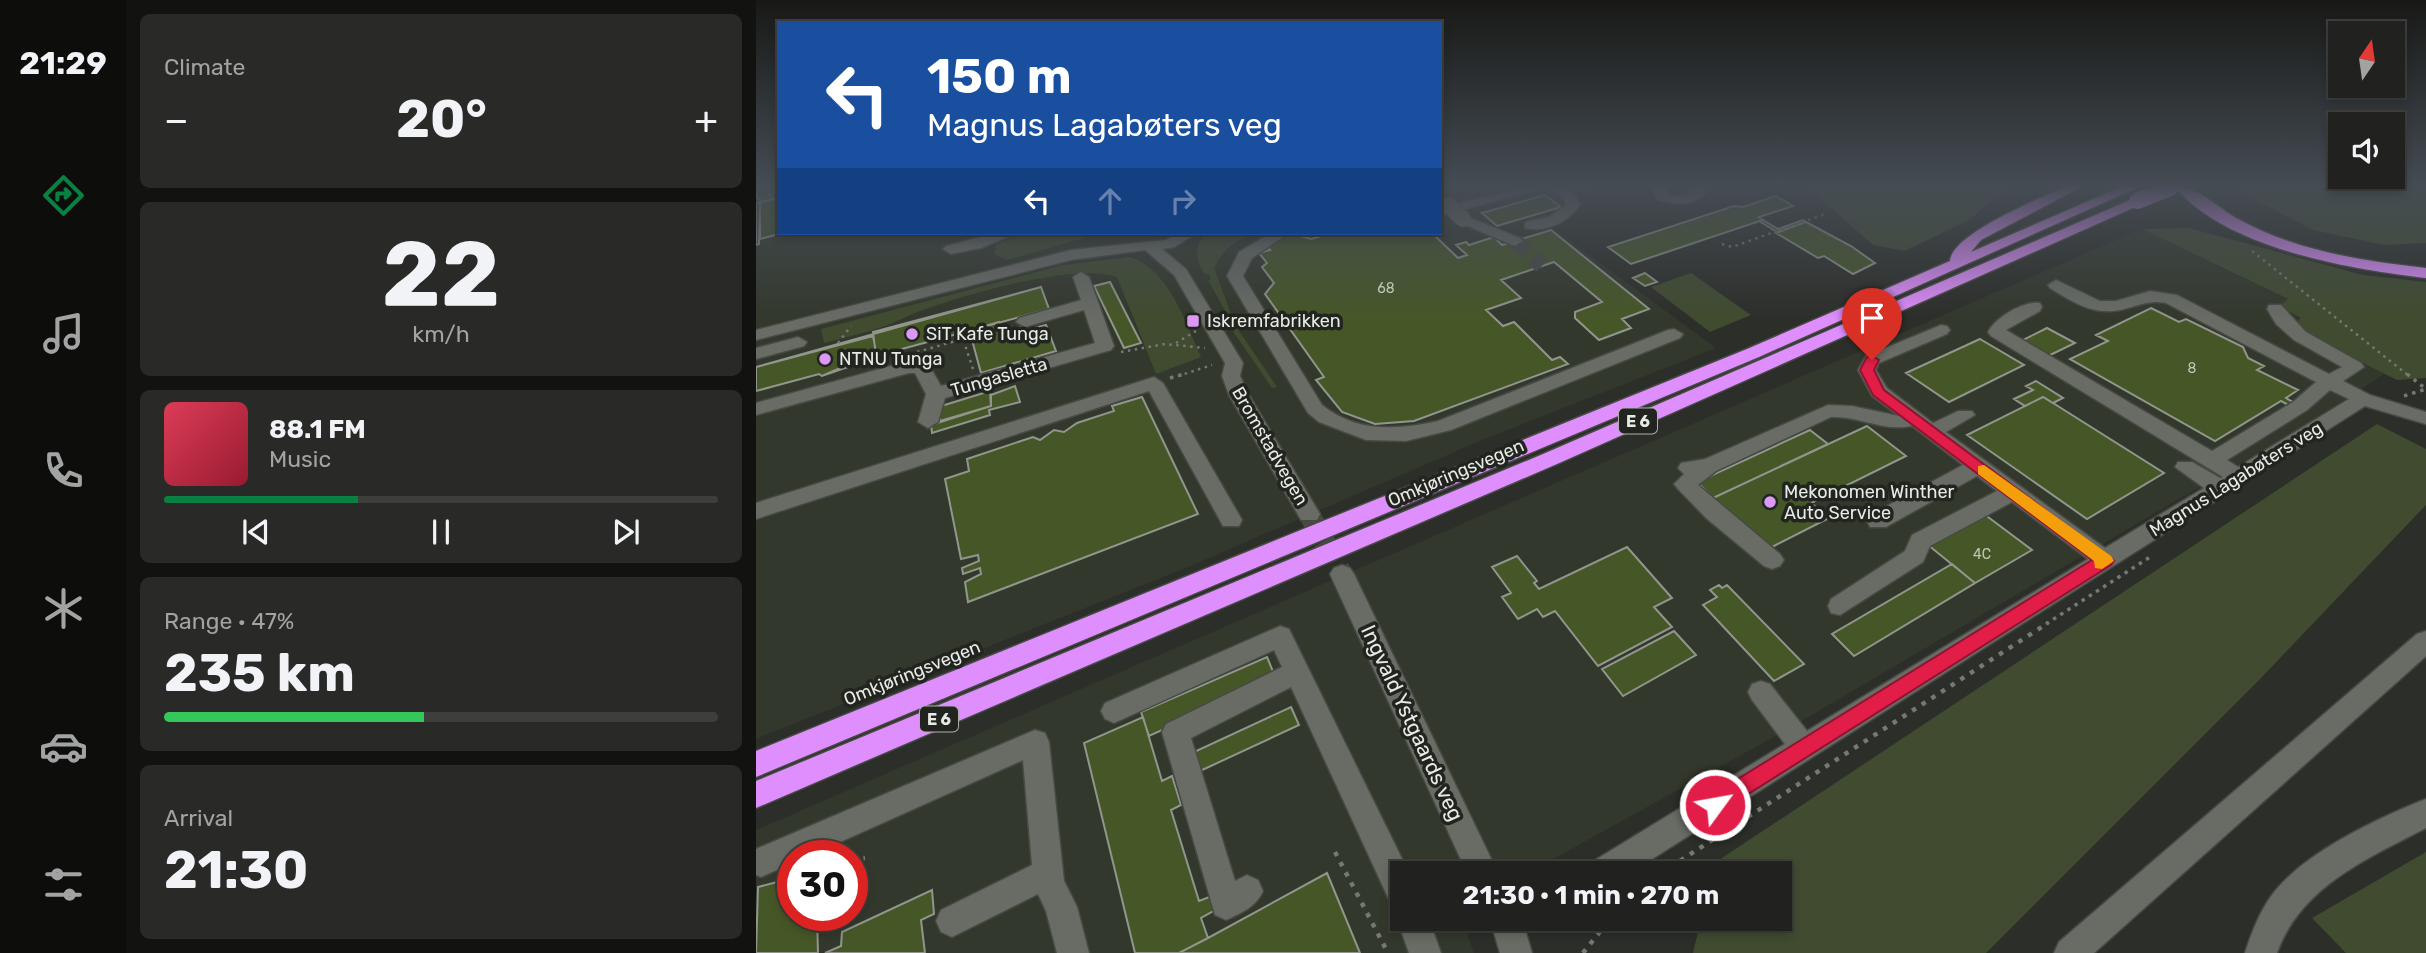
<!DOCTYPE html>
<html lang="en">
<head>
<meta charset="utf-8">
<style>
  :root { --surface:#21221f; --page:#292a28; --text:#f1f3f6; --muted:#a2a4a4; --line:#3e3f3d; --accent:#0b8043 }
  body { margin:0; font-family:Rubik,sans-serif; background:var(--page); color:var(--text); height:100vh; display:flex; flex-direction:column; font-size:26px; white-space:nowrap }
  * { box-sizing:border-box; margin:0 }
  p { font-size:23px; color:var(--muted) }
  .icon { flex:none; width:38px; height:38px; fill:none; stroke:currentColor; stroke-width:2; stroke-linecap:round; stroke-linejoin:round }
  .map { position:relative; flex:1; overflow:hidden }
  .side { display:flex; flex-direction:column; gap:14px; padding:14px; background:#121311; width:630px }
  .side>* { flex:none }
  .guide { position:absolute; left:21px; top:21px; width:665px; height:214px; border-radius:0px; box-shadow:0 4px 10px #0003,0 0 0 2px var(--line); background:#1a4fa0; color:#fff; overflow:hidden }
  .needle { width:46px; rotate:13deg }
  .tools { position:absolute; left:1572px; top:21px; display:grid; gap:14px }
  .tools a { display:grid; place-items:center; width:77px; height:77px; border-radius:0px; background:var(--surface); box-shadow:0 4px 10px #0003,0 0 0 2px var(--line); font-size:35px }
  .speed { position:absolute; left:21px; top:840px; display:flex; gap:14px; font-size:35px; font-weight:700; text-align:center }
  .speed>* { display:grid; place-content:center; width:91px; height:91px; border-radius:50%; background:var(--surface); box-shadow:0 4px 10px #0003,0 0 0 2px var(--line); line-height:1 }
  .speed .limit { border:10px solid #d22; background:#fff; color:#111 }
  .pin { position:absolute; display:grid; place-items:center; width:60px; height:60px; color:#fff; margin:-72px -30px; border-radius:50% 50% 50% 0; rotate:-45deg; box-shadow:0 0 7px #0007 }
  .pin .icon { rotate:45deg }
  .me { position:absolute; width:77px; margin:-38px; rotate:58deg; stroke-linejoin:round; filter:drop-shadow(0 0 5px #0008) }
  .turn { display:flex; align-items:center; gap:24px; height:147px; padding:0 35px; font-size:32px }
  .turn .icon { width:91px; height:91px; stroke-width:2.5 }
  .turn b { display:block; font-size:49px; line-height:60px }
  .lanes { display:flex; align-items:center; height:66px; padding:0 35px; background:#0003; justify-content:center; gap:35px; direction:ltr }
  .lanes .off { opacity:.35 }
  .big { font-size:52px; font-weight:700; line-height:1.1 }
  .side .tile { flex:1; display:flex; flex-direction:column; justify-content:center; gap:10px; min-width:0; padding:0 24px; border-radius:10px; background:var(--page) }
  .side .dial { align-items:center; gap:0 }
  .dial b { font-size:91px; line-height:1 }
  .song { display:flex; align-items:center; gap:21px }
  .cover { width:84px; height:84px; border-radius:10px; background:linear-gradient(135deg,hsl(350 70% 55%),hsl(350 70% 35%)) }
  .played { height:7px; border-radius:4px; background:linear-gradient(90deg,var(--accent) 35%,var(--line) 35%) }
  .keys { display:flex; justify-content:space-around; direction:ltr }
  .heat { display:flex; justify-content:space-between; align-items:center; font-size:38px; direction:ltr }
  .charge { height:10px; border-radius:5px; background:linear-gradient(90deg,#34c759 47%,var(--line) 0) }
  .trip { position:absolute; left:634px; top:861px; width:402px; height:70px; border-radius:0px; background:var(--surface); box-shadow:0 4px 10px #0003,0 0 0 2px var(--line); font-weight:700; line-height:70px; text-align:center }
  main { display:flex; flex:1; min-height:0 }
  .menu { display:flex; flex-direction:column; width:126px; justify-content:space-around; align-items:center; background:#0d0e0c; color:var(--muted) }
  .menu .icon { width:49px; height:49px }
  .menu .selected { color:var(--accent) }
  .menu b { font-size:32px; color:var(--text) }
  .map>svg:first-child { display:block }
</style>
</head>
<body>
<main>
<nav class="menu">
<b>21:29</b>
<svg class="icon selected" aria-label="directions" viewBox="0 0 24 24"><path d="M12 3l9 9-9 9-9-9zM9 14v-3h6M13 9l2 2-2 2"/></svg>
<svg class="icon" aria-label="music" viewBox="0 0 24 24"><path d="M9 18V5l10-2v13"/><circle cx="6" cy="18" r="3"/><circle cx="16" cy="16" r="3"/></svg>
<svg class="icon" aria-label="phone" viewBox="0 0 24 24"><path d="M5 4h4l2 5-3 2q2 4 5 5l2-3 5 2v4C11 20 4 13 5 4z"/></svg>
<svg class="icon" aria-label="climate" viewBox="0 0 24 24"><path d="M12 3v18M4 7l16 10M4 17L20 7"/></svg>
<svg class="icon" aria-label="car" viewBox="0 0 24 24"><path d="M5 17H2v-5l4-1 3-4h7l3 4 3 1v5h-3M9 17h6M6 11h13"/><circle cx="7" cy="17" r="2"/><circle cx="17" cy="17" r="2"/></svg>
<svg class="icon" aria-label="filters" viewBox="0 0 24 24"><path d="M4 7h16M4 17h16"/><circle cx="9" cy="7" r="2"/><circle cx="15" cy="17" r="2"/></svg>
</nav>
<section class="side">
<div class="tile"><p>Climate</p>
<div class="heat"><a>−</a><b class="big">20°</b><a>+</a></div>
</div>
<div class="tile dial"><b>22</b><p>km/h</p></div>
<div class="tile">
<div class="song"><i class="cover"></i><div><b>88.1 FM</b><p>Music</p></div></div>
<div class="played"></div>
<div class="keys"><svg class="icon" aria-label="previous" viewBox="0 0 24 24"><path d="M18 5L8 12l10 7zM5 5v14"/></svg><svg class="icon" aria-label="pause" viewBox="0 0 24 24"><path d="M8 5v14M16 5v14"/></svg><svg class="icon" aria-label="next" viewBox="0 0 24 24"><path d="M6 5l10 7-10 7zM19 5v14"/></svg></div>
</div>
<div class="tile"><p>Range · 47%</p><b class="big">235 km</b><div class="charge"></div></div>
<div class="tile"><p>Arrival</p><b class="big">21:30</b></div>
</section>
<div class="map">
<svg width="1670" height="953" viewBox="0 0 1670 953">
  <rect width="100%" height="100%" fill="#2c2e29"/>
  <path fill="#33382c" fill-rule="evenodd" d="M 0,187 L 23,187 L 23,233 L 684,233 L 684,187 L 852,187 L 821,196 L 823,208 L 786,220 L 960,348 L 726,440 L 437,565 L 0,739 Z
    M 1386,229 L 1533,300 L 1524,306 L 1545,318 L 1536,327 L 1641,380 L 1628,374 L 1554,422 L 1025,733 L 772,873 L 646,873 L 646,919 L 706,919 L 718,953 L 0,953 L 0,830 ZM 37,856 L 96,856 L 96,915 L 37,915 Z"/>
  <path fill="#404b30" d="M 1055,187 L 1252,187 L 1213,220 L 1149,251 L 1117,245 L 1058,193 Z
    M 1490,187 L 1665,187 L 1670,189 L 1670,243 L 1628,245 L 1557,230 L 1484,192 Z
    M 1433,228 L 1607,275 L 1670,282 L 1670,378 L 1641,380 L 1535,327 L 1545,318 L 1523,306 L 1532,299 L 1386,229 Z
    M 266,233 L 346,233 L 251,260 L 238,254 L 240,245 Z
    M 453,233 L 504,233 C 478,240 468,248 458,268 L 479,325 L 521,387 L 516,388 L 474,327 L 477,325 L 452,280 L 455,279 L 453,274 L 449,274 C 439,261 437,241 453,233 Z
    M 374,257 C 413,270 429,321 445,357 L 400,374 L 361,277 C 320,262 207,295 164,311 C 152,315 141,322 129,326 C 109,333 88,338 68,343 L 65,329 L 307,265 Z
    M 935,273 L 995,315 L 954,332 L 895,287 Z
    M 1621,424 L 1670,449 L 1670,505 L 1506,677 L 1230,953 L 937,953 L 945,919 L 1024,919 L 1024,873 L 957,873 L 960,862 Z
    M 1670,852 L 1670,953 L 1590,953 L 1556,918 Z"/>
  <path fill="#465727" stroke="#92958e" stroke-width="2" d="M 3,187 L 23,187 L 23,189 L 13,195 L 18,199 L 6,202 L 0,196 Z
    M 789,195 L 805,207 L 741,226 L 726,213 Z
    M 1020,196 L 1037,206 L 1003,217 L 1007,220 L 875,264 L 852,247 L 978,206 L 987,207 Z
    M 23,198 L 23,233 L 27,233 L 4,239 L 4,202 Z
    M 4,202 L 3,244 L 0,245 L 0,203 Z
    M 1007,220 L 1022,229 L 1047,220 L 1050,222 L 1021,232 L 1003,221 Z
    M 1050,222 L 1095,246 L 1119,263 L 1097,274 L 1068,256 L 1062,258 L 1020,233 Z
    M 795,230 L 893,309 L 866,319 L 875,328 L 843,340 L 819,318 L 819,312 L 846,302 L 798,262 L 745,280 L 765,298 L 730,310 L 747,326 L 758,322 L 796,360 L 804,357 L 812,364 L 658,421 L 619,424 L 586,412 L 560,380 L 568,377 L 509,294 L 518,283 L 506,267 L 511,263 L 503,253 L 514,250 L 510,246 L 533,233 L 555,239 L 577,233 L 676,233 L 702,258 L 711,255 L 700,245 L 710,242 L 713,245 L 738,237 L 746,245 Z
    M 889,273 L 901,282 L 889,286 L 877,278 Z
    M 354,282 L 385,343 L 368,348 L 338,286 Z
    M 285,287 L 293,309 L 120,356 L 117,332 Z
    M 285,287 L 293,309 L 98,362 L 66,376 L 63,374 L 0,391 L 0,367 Z
    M 1395,308 L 1423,322 L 1430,319 L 1487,347 L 1492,358 L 1508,366 L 1501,370 L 1542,390 L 1530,398 L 1537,402 L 1532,405 L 1525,401 L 1459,441 L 1314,359 L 1352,341 L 1340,335 Z
    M 243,322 L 246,332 L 269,326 L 271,330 L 290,325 L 300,351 L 225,373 L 216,340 L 229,337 L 226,327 Z
    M 1291,328 L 1319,343 L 1288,358 L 1261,343 Z
    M 117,336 L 121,357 L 66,376 L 63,374 L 0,391 L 0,367 Z
    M 1224,339 L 1268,365 L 1193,402 L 1150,373 Z
    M 1280,381 L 1307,398 L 1297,403 L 1287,397 L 1269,406 L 1258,399 L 1277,390 L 1270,386 Z
    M 259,386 L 264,402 L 233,410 L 234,415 L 176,433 L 175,425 L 235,406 L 235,395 Z
    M 234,391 L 235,406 L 184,421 L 182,407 Z
    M 386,397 L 442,514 L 212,602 L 209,582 L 225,574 L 224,568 L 207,574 L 206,568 L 223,561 L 222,555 L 205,559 L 189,479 L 213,471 L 211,459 L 277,437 L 284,440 L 298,430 L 308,432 L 321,423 L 358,411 L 356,406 Z
    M 1287,397 L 1297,403 L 1408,473 L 1331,519 L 1211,435 Z
    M 1111,426 L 1150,456 L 1055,503 L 1073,518 L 1012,549 L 957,498 Z
    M 1054,430 L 1072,444 L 957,498 L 941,482 Z
    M 1228,514 L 1276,550 L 1219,583 L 1172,545 Z
    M 871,547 L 916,598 L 898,607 L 916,627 L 842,666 L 799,611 L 787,617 L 781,609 L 762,619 L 746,597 L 755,593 L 736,567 L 761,556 L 781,581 L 778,583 L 783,589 Z
    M 1196,564 L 1219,583 L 1098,656 L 1076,634 Z
    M 963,585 L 966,588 L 971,585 L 1048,664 L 1018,681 L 947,605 L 961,597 L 954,590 Z
    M 918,631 L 940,655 L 867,696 L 846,669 Z
    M 511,657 L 520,679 L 393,736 L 385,712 Z
    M 535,707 L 543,725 L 444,771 L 438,752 Z
    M 387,717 L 406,781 L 416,776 L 425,805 L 415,810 L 443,901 L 456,896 L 461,909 L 445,918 L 452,938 L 423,953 L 379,953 L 328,743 Z
    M 571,873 L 604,953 L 423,953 L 452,938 Z
    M 32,879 L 37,880 L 37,915 L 61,915 L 62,953 L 0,953 L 2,887 Z
    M 176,890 L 178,914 L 165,920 L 169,953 L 69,953 L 85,946 L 86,932 Z"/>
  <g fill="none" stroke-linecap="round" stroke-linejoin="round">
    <path stroke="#484a45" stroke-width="16" stroke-dasharray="16 8" stroke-linecap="butt" d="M 759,241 L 786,266"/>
    <path stroke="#484a45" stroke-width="21" stroke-dasharray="21 10" stroke-linecap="butt" d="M 553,514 L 586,574"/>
    <g stroke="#474944" stroke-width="3">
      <path id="minor" d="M 768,187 C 791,187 814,181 824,205 C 812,222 790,233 769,228 L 769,222 L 793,217 L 810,205 L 807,197 L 791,187 L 684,216 L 684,208 Z
        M 898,187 L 912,187 L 912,194 L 923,197 L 934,194 L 932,187 L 946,187 L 950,192 C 938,208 919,204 902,200 L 896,191 Z
        M 707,215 L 764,238 L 767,241 L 759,246 L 754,244 L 702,222 L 700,219 Z
        M 240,233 L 262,233 L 225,248 L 195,254 L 187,249 L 190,246 Z
        M 422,233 L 441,233 L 418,247 L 406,249 L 430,269 L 487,363 L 484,376 L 493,395 L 564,514 L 561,520 L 545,520 L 473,395 L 466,376 L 469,363 L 418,275 L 389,250 L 315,260 L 0,340 L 0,330 L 315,250 L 410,240 Z
        M 515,233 L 533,233 L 496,258 L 487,276 L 566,405 C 601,433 642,430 682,421 L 912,330 L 918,329 L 927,334 L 924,338 L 695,430 L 650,441 L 610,440 L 563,422 L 552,413 L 471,276 L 483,252 Z
        M 325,272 L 333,277 L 358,346 L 355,350 L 189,398 L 182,422 L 172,428 L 162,422 L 170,394 L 159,373 L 153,373 L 0,415 L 0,403 L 153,361 L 173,365 L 185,386 L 339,343 L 328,310 L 269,327 L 260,322 L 263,318 L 325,300 L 317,277 Z
        M 1300,280 L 1344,301 L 1360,301 L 1394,291 L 1421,295 L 1573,374 L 1586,367 L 1538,340 L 1520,324 L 1511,309 L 1513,305 L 1525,305 L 1550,332 L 1605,363 L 1608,367 L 1587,381 L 1614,395 L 1670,412 L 1670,424 L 1609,406 L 874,873 L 832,873 L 836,862 L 1029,744 L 996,700 L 992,692 L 996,684 L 1005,681 L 1014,684 L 1051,731 L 1332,559 L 1256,502 L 1174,546 L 1167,562 L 1084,615 L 1075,613 L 1072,606 L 1075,599 L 1149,551 L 1156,535 L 1241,491 L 1221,476 L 1130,527 L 1114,527 L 1111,521 L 1114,515 L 1207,465 L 1156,426 C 1127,432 1104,416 1075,417 L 960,471 L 942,485 L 1024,554 L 1028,560 L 1024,566 L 1016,569 L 1008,566 L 950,518 L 922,489 L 918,484 L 928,474 L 922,468 L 925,463 L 949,459 L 1072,405 L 1096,406 L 1143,416 L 1116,396 L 1102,370 L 1110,356 L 1185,325 L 1191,326 L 1194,330 L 1191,334 L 1123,363 L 1120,370 L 1131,388 L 1177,423 L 1202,411 L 1216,411 L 1219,415 L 1190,432 L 1349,548 L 1448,488 L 1419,467 L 1422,462 L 1436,462 L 1464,478 L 1467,477 L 1235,336 L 1232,332 C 1239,318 1268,300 1284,303 L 1286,307 L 1284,311 L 1250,330 L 1456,451 L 1537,402 L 1560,382 L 1410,303 C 1395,300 1386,304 1372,308 C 1342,318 1319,304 1294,288 L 1292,285 ZM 1574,390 L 1593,399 L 1482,467 L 1471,460 L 1551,410 Z
        M 42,337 L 51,342 L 48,346 L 0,359 L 0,348 Z
        M 398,377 L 407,383 L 486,520 L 483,526 L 467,526 L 393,391 L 0,519 L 0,503 Z
        M 586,565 L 594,568 L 598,574 L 742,873 L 711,873 L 574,574 L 578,568 Z
        M 524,626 L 533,629 L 653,873 L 646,873 L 646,919 L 673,919 L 685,953 L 653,953 L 641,919 L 646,908 L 635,904 L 535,687 L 435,738 L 479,881 L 491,875 L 502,880 L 507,891 C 500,907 485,913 470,920 L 459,915 L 406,732 L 410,724 L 526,667 L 518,650 L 367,719 L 358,723 L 349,719 L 345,711 L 349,703 Z
        M 1670,631 L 1670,656 L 1338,953 L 1298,953 L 1303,942 L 1661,634 Z
        M 279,730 L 289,733 L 293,742 L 308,881 L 321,907 L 333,953 L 301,953 L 290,911 L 282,894 L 196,937 L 185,932 L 180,921 L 185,910 L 276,865 L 267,760 L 53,856 L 37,856 L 37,863 L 5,877 L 0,875 L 0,849 Z
        M 1670,799 L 1670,828 C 1612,858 1544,887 1521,953 L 1489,953 C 1496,932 1503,913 1516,895 C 1547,853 1622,818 1670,799 Z
        M 734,919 L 766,919 L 776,953 L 744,953 Z"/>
    </g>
    <g stroke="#474944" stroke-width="3">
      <path id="highway" d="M 1308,187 L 1325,187 L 1225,240 L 1215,252 L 1365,187 L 1383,187 L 1003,357 L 0,777 L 0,751 L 991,349 L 1194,261 C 1195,234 1283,199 1308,187 Z
        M 1419,187 C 1443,186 1462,209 1484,220 C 1541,251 1606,261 1670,268 L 1670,278 C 1594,269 1471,249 1419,187 Z
        M 1381,197 L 1388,201 L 1386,204 L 801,464 L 0,808 L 0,781 L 787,454 Z"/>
    </g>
    <path stroke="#767874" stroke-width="2.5" stroke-dasharray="2.5 4.5" stroke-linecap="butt" d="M 966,244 L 976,247 L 1072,213
      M 1496,251 L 1653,376
      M 82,343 L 95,326
      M 420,343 L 440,331
      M 161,352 L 207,339 L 217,369
      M 365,352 L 409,344 L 449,348
      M 422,376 L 456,365"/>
    <path stroke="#767874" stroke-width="3.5" stroke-dasharray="3.5 5" stroke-linecap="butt" d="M 1651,374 L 1670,389
      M 414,378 L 428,374
      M 1648,396 L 1670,389
      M 1290,624 L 1394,557"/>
    <path stroke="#767874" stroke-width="4.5" stroke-dasharray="4.5 7" stroke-linecap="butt" d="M 579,852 L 632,953
      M 96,859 L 109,858
      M 905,873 L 1292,623
      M 827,953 L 854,919"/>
    <use href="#minor" fill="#696c65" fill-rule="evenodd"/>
    <use href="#highway" fill="#df8efe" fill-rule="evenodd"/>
    <g stroke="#474944" stroke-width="18" stroke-linecap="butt">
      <path id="minor-bridge" d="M 692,205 L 707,219"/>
    </g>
    <g stroke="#474944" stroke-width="18" stroke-linecap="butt">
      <path id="highway-bridge" d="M 1381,201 L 1414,188"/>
    </g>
    <use href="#minor-bridge" stroke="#696c65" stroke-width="16"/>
    <use href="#highway-bridge" stroke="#df8efe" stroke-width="16"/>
  </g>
  <linearGradient id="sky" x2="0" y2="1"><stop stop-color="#181917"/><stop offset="0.58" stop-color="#454c54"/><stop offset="1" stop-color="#454c54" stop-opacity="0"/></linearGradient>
  <rect width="1670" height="320" fill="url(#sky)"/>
  <path fill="#e11d48" stroke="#92132f" stroke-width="2" d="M 1116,356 L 1123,360 L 1118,370 L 1128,390 L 1358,561 L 1355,565 L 959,815 L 951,812 L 948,805 L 951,798 L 1336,560 L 1117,395 L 1104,370 L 1111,357 Z"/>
  <path fill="#f59e0b" d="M 1228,465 L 1355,556 L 1358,561 L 1346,569 L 1339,568 L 1338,561 L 1222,474 L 1222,466 Z"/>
  <g fill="#db99f5" stroke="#22241f" stroke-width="2.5">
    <rect x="430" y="314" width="14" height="14" rx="3.5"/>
    <circle cx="156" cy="334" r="7"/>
    <circle cx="69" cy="359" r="7"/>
    <circle cx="1014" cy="502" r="7"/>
  </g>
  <g text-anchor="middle" stroke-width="7" stroke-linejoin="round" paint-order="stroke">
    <g font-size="14" fill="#c0c5b6">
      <text x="630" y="293">68</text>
      <text x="1436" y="373">8</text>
      <text x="1226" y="559">4C</text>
    </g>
    <g fill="#22241f" stroke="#adafaa" stroke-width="2">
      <rect x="863" y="408.5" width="38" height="25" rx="5"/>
      <rect x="164" y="706.5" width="38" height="25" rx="5"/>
    </g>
    <g font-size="16" font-weight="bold" fill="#e8eae6">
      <text x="882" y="427">E 6</text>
      <text x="183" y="725">E 6</text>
    </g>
    <g font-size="18" fill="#e8eae6" stroke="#22241f" text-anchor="start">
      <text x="451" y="327">Iskremfabrikken</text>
      <text x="170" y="340">SiT Kafe Tunga</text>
      <text x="83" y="365">NTNU Tunga</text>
      <text x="1028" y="498">Mekonomen Winther<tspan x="1028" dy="21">Auto Service</tspan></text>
    </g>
    <g font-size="18" fill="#e8eae6" stroke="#22241f">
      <text transform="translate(243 377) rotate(-16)" y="6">Tungasletta</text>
      <text transform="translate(514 446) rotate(60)" y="6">Bromstadvegen</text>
      <text transform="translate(700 473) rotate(-23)" y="6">Omkjøringsvegen</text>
      <text transform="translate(1480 479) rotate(-32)" y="6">Magnus Lagabøters veg</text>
      <text transform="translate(156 673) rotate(-22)" y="6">Omkjøringsvegen</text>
    </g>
    <g font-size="21" fill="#e8eae6" stroke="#22241f">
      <text transform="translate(656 723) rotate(65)" y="7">Ingvald Ystgaards veg</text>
    </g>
  </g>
</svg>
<div class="tools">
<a><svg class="needle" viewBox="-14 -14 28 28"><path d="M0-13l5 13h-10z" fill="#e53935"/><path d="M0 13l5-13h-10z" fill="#a2a4a4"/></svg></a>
<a><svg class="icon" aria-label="sound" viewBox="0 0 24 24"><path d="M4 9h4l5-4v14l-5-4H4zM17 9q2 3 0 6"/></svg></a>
</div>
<div class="speed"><div class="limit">30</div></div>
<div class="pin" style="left:1116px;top:360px;background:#d93025"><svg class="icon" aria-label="arrive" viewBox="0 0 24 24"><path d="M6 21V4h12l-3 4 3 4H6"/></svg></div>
<svg class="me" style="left:959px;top:805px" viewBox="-20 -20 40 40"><circle r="17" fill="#e11d48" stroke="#fff" stroke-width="3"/><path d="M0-11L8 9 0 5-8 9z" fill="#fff"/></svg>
<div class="trip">21:30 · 1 min · 270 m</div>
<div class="guide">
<div class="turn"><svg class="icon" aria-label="left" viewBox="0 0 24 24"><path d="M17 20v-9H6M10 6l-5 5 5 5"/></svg><div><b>150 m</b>Magnus Lagabøters veg</div></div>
<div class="lanes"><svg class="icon" aria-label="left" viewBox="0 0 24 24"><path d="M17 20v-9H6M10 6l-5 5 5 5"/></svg><svg class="icon off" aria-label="ahead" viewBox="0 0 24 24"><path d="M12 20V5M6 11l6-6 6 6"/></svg><svg class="icon off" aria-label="right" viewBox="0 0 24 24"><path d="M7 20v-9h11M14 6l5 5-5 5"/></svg></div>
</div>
</div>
</main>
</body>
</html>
